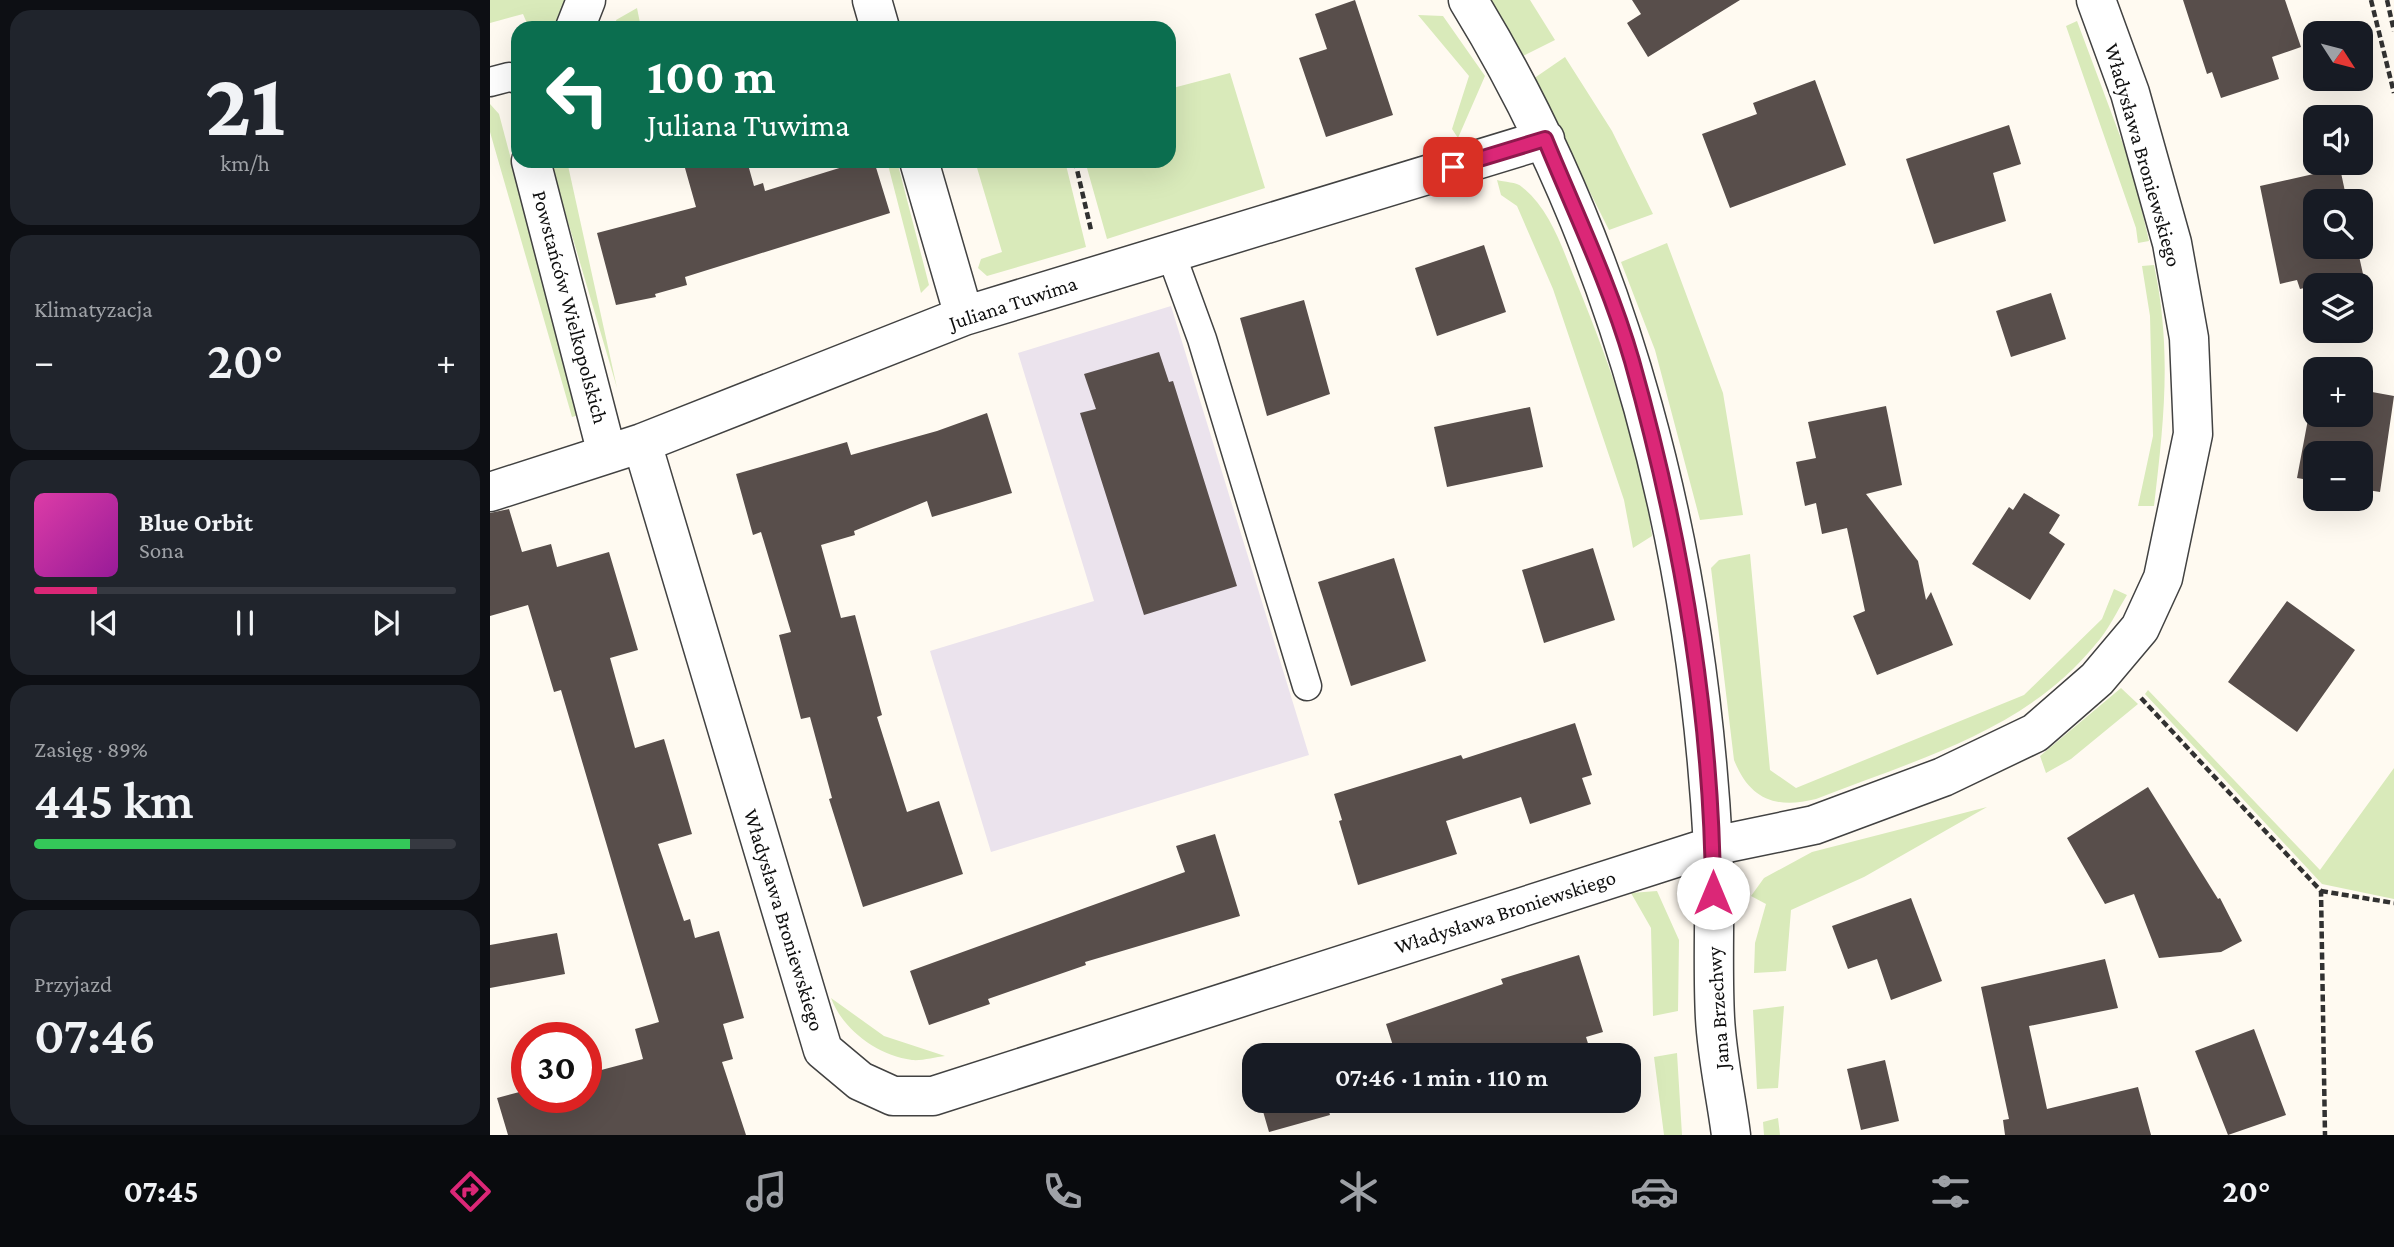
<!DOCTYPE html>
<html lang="pl">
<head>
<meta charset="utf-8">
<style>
  :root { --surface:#171b24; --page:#20242c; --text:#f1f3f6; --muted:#9ea1a6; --line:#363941; --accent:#db2777 }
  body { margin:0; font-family:"Crimson Pro",serif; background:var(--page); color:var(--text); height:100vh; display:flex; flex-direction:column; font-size:26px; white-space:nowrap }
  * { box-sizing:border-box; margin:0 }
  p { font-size:23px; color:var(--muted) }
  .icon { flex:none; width:38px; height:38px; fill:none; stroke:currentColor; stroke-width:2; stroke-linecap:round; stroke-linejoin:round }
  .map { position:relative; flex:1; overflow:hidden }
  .side { display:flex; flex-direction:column; gap:10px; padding:10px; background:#0d0f14; width:490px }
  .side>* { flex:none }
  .hud { position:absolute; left:21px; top:21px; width:665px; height:147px; border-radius:21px; box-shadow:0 7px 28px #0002; background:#0b6e4f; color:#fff; overflow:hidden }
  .needle { width:46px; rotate:126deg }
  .buttons { position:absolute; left:1813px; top:21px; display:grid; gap:14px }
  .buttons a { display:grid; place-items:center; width:70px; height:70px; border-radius:14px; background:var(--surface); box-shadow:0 7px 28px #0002; font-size:35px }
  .speed { position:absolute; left:21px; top:1022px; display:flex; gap:14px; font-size:35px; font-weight:700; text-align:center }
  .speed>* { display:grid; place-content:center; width:91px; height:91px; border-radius:50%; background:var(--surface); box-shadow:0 7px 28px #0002; line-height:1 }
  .speed .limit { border:10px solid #d22; background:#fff; color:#111 }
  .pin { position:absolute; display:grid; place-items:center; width:60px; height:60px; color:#fff; margin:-30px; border-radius:14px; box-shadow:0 4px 10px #0006 }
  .me { position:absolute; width:77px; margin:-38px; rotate:0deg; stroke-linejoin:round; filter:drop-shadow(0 0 5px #0008) }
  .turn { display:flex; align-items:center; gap:24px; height:147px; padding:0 21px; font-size:32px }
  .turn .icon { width:91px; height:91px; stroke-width:2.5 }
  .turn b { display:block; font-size:49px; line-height:60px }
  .big { font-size:52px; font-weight:600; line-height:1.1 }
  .side .widget { flex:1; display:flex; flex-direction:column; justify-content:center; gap:10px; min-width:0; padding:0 24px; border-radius:21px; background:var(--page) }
  .side .dial { align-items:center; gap:0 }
  .dial b { font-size:91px; line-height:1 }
  .song { display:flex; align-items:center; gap:21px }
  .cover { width:84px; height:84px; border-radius:10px; background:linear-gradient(135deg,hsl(320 70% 55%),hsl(300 70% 35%)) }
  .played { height:7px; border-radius:4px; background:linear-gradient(90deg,var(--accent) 15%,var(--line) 15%) }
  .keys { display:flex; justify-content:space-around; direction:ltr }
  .heat { display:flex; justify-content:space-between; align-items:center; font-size:38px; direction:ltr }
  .charge { height:10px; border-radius:5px; background:linear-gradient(90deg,#34c759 89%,var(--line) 0) }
  .trip { position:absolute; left:752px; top:1043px; width:399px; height:70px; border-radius:21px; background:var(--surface); box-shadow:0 7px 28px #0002; font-weight:600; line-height:70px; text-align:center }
  .tabs { display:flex; height:112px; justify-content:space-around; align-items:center; background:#090b0e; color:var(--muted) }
  .tabs .icon { width:49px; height:49px }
  .tabs .active { color:var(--accent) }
  .tabs b { font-size:32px; color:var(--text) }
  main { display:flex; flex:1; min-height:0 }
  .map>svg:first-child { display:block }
</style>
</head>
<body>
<main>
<section class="side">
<div class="widget dial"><b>21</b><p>km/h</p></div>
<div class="widget"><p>Klimatyzacja</p>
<div class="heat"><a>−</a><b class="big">20°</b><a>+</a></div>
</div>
<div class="widget">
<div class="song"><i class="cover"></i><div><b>Blue Orbit</b><p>Sona</p></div></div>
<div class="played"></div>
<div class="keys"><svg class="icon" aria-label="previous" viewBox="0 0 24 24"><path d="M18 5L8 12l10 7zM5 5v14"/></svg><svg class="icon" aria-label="pause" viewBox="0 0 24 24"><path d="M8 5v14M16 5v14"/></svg><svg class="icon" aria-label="next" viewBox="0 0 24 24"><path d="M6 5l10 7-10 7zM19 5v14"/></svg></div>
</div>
<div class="widget"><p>Zasięg · 89%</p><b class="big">445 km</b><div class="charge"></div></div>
<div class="widget"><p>Przyjazd</p><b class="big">07:46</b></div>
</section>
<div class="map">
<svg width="1904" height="1135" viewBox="0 0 1904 1135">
  <rect width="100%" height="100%" fill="#fffaf1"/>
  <path fill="#ebe3ed" d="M 681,306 L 819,755 L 501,852 L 440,651 L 604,601 L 528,353 Z"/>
  <path fill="#d9eaba" d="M 0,0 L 81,0 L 71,28 L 39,28 L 33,14 L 0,23 Z
    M 995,0 L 1040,0 L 1065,40 L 1031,57 Z
    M 147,8 L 151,28 L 128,28 L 126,20 Z
    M 928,15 L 953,16 L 995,76 L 968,138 L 962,129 L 979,76 Z
    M 1587,21 L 1642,168 L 1659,241 L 1648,243 L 1646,228 L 1576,26 Z
    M 1075,57 L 1122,131 L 1163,214 L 1119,230 L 1043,79 Z
    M 740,73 L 775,188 L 617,239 L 595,161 L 679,161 L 679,89 Z
    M 0,104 L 9,114 L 89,415 L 82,417 L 0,132 Z
    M 60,161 L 77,161 L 127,388 Z
    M 397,161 L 407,161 L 439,285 L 431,293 Z
    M 485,161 L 575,161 L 596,247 L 497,276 L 488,268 L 491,259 L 512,252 Z
    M 1007,180 C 1014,182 1027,182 1032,187 C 1060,209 1072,248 1085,279 C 1119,362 1150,447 1162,536 L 1143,548 L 1134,500 L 1063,289 L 1027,206 L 1011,195 Z
    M 1177,243 L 1233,393 L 1253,515 L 1210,520 L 1165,350 L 1131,262 Z
    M 1664,265 C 1682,349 1674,422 1664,506 L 1648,506 L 1663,436 L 1660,316 L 1652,266 Z
    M 1260,554 L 1280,770 L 1306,788 L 1534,695 L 1612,619 L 1624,589 L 1637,595 C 1627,611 1618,631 1605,645 C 1535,731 1425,760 1326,799 C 1286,809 1260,800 1244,760 L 1221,568 L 1229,560 Z
    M 1631,688 L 1648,704 L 1581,759 L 1556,773 L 1550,756 Z
    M 1658,690 L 1830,870 L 1904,768 L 1904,899 L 1832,884 L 1655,694 Z
    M 1497,807 L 1374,877 L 1301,910 L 1296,971 L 1264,973 L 1265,943 L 1276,904 L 1261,896 L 1274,878 L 1322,852 Z
    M 1167,891 L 1189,940 L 1188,1011 L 1163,1016 L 1161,928 L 1141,893 Z
    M 341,998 L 394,1036 L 455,1056 C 445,1057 432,1061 422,1060 C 387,1055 353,1030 341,998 Z
    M 1294,1006 L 1288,1088 L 1267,1089 L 1263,1010 Z
    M 1187,1053 L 1192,1135 L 1174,1135 L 1164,1057 Z
    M 1288,1118 L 1290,1135 L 1274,1135 L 1273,1122 Z"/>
  <path fill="#584e4b" d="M 865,0 L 903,115 L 836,137 L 809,58 L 837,49 L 825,14 Z
    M 1142,0 L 1250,0 L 1158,57 L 1137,23 L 1151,14 Z
    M 1693,0 L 1795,0 L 1811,47 L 1782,57 L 1789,79 L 1731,98 L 1722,72 L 1717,74 Z
    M 1325,80 L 1356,165 L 1240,208 L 1212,134 L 1267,114 L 1263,103 Z
    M 1519,125 L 1531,164 L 1503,173 L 1516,221 L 1444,244 L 1416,159 Z
    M 193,161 L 257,161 L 264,186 L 273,183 L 275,191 L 372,161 L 384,161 L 400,213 L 195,277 L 197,285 L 165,294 L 166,297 L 126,305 L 107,233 L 206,207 Z
    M 1850,168 L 1857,201 L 1825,201 L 1825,247 L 1867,247 L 1873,274 L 1810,289 L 1807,280 L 1790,284 L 1770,186 Z
    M 994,245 L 1016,312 L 947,336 L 925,268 Z
    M 1561,293 L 1576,339 L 1521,357 L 1506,311 Z
    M 814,300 L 840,394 L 777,416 L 750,318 Z
    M 669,352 L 679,382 L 683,381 L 747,586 L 654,615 L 590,413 L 606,409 L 594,374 Z
    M 1825,382 L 1825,415 L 1871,415 L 1871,390 L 1904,396 L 1890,492 L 1871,489 L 1871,453 L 1825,453 L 1825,481 L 1807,478 Z
    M 1396,406 L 1412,485 L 1376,494 L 1428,561 L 1436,600 L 1441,592 L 1463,645 L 1387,675 L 1363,616 L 1375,611 L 1357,528 L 1332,534 L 1326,503 L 1315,506 L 1306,462 L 1326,458 L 1318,422 Z
    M 1040,407 L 1053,467 L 957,487 L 944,427 Z
    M 497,413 L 522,493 L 442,517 L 437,501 L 364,531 L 365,535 L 331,545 L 351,618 L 365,615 L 392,715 L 387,717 L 417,812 L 449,801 L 473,874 L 373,907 L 339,799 L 342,798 L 320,717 L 311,719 L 289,635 L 301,632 L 271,532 L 263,535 L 246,474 L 357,442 L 361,455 L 447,431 Z
    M 1534,493 L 1570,515 L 1559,533 L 1575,544 L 1540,600 L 1482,564 L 1519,507 L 1523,510 Z
    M 19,509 L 32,552 L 61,544 L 67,567 L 119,552 L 148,650 L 120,658 L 145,748 L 174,739 L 202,834 L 168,844 L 194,921 L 200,919 L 205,938 L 229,931 L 254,1018 L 233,1024 L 243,1059 L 232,1062 L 256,1135 L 18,1135 L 7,1098 L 37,1090 L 37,1097 L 96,1097 L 96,1074 L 153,1059 L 145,1029 L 169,1022 L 71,690 L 64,692 L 38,605 L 0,616 L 0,513 Z
    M 1103,548 L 1125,620 L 1054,643 L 1032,570 Z
    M 904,558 L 936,661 L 861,686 L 828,582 Z
    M 1797,601 L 1865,650 L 1807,732 L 1738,682 Z
    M 1085,723 L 1102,775 L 1092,778 L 1101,804 L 1040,824 L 1031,797 L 956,821 L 967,854 L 868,885 L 849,821 L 852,820 L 844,794 L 971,755 L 973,759 Z
    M 1658,787 L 1728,899 L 1730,898 L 1752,941 L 1731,952 L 1669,958 L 1644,894 L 1615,904 L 1577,838 Z
    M 725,834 L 750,916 L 595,962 L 596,965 L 498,999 L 500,1004 L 439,1025 L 420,971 L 695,872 L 686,846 Z
    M 1421,898 L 1452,981 L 1401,1000 L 1387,959 L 1358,969 L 1342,926 Z
    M 67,933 L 75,974 L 0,988 L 0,945 Z
    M 1089,955 L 1113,1032 L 1096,1037 L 1100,1050 L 1084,1055 L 906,1055 L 896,1024 L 1013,984 L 1011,979 Z
    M 1615,959 L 1628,1008 L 1539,1026 L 1557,1109 L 1648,1087 L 1661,1135 L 1515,1135 L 1513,1120 L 1519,1119 L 1491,987 Z
    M 1764,1029 L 1796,1115 L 1738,1135 L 1705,1051 Z
    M 1395,1060 L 1409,1121 L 1371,1130 L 1357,1069 Z
    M 770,1101 L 836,1101 L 840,1115 L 779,1132 Z"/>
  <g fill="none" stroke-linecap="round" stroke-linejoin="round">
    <g stroke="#424242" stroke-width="31">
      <path id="lane" d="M 0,82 L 19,77 L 28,79
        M 681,254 L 712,339 L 817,686"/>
    </g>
    <g stroke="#424242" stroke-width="41">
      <path id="street" d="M 382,0 L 390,28
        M 978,0 C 1134,254 1207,550 1223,846 C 1226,903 1222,960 1225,1018 C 1227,1057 1236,1096 1241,1135
        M 85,28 L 96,0
        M 41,161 L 117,454
        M 429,161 L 474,316
        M 152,443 L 333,1050 L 370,1081 L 403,1096 L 443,1096 L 1223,846 L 1324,825 L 1453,777 L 1545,733 L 1607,679 L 1650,628 L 1673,578 L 1703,434 L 1699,338 L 1682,243 L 1640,93 L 1606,0
        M 0,492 L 152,443 L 474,316 L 1055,139"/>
    </g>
    <path stroke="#313131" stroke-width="4.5" stroke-dasharray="7 3.5" stroke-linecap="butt" d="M 1881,0 L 1904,93
      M 1897,0 L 1904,31
      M 585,161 L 601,230
      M 1651,698 L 1831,891 L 1835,1135
      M 1831,891 L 1904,903"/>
    <use href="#lane" stroke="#fff" stroke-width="28"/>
    <use href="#street" stroke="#fff" stroke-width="38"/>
  </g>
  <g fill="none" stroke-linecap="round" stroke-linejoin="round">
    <g stroke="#8e194d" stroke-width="18">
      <path id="route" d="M 963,167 L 1055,139 C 1085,212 1120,285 1142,361 C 1190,532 1222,715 1223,893"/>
    </g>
    <use href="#route" stroke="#db2777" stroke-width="12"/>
  </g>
  <g text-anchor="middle" stroke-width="7" stroke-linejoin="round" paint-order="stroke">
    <g font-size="21" fill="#0f0f0f" stroke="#fff">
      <text transform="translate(1653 155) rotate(74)" y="7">Władysława Broniewskiego</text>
      <text transform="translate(523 303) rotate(-18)" y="7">Juliana Tuwima</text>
      <text transform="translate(80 307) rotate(75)" y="7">Powstańców Wielkopolskich</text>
      <text transform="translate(1015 912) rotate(-18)" y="7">Władysława Broniewskiego</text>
      <text transform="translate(294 920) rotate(73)" y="7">Władysława Broniewskiego</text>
      <text transform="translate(1228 1008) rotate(-94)" y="7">Jana Brzechwy</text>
    </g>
  </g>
</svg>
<div class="buttons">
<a><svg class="needle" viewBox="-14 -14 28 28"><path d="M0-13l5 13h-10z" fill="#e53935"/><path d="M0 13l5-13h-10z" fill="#9ea1a6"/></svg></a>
<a><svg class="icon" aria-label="sound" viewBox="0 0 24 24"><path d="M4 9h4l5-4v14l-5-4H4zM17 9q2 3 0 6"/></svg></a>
<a><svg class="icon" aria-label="search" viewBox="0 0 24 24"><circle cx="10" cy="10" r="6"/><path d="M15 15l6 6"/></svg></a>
<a><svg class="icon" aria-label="layers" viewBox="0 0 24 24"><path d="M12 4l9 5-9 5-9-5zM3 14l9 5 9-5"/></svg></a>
<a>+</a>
<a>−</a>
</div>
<div class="speed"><div class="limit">30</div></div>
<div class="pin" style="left:963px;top:167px;background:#d93025"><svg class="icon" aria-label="arrive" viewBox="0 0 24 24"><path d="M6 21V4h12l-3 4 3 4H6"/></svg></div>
<svg class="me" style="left:1223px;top:893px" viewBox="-20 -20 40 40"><circle r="19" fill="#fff"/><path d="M0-13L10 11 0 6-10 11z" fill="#db2777"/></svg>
<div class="trip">07:46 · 1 min · 110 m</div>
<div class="hud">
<div class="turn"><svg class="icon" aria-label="left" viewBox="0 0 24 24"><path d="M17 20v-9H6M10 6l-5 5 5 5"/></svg><div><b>100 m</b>Juliana Tuwima</div></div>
</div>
</div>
</main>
<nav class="tabs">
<b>07:45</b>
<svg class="icon active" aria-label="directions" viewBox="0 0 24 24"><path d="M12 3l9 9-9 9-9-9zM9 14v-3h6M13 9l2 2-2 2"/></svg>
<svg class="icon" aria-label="music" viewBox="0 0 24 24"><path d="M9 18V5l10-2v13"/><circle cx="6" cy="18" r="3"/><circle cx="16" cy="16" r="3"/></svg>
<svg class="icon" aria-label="phone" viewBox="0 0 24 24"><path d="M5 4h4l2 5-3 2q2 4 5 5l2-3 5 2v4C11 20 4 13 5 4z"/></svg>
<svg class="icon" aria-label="climate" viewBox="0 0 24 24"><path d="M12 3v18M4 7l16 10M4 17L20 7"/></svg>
<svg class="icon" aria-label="car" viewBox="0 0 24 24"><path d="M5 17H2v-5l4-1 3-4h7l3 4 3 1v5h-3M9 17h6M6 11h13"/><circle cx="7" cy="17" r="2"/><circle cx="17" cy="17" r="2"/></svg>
<svg class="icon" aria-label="filters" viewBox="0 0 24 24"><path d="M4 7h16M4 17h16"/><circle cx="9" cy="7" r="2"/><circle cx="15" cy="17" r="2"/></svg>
<b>20°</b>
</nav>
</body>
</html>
